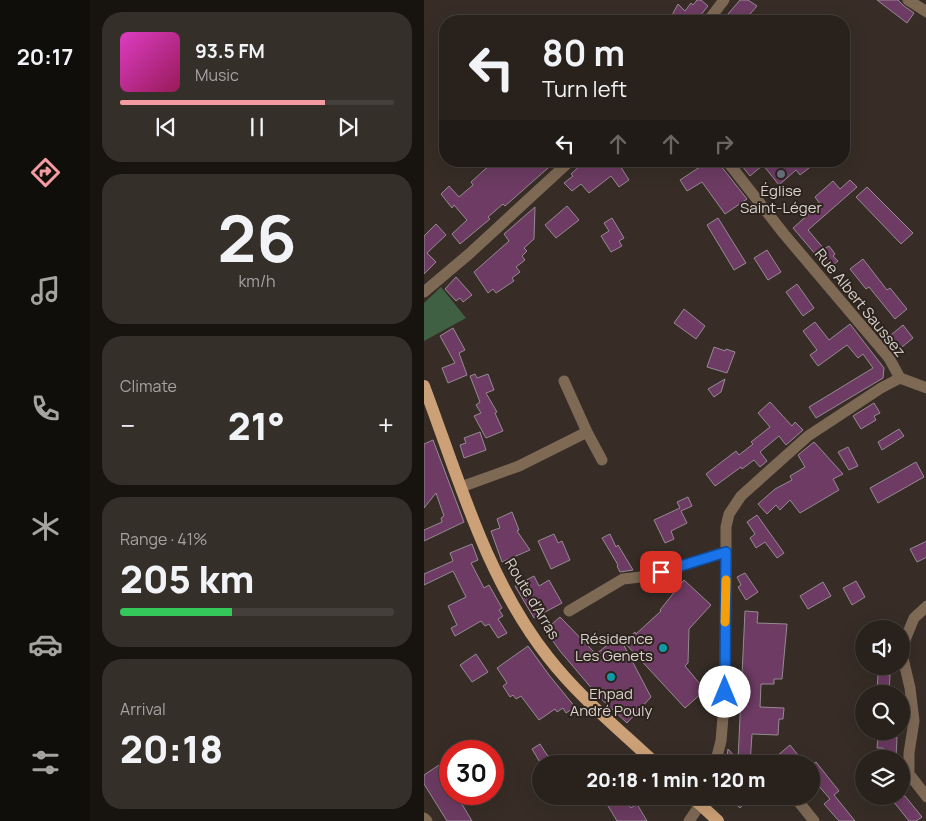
<!DOCTYPE html>
<html lang="en">
<head>
<meta charset="utf-8">
<style>
  :root { --surface:#29221c; --page:#352f29; --text:#f1f3f6; --muted:#a5a4a3; --line:#453f3b; --accent:#f49aa1 }
  body { margin:0; font-family:Manrope,sans-serif; background:var(--page); color:var(--text); height:100vh; display:flex; flex-direction:column; font-size:19px; white-space:nowrap }
  * { box-sizing:border-box; margin:0 }
  p { font-size:16px; color:var(--muted) }
  .icon { flex:none; width:28px; height:28px; fill:none; stroke:currentColor; stroke-width:2; stroke-linecap:round; stroke-linejoin:round }
  .map { position:relative; flex:1; overflow:hidden }
  .panel { display:flex; flex-direction:column; gap:12px; padding:12px; background:#17130f; width:334px }
  .panel>* { flex:none }
  .guide { position:absolute; left:15px; top:15px; width:411px; height:152px; border-radius:20px; box-shadow:0 5px 20px #0002,0 0 0 1px var(--line); background:#29221c; color:var(--text); overflow:hidden }
  .controls { position:absolute; left:431px; top:620px; display:grid; gap:10px }
  .controls a { display:grid; place-items:center; width:55px; height:55px; border-radius:50%; background:var(--surface); box-shadow:0 5px 20px #0002,0 0 0 1px var(--line); font-size:25px }
  .speed { position:absolute; left:15px; top:740px; display:flex; gap:10px; font-size:25px; font-weight:700; text-align:center }
  .speed>* { display:grid; place-content:center; width:65px; height:65px; border-radius:50%; background:var(--surface); box-shadow:0 5px 20px #0002,0 0 0 1px var(--line); line-height:1 }
  .speed .limit { border:8px solid #d22; background:#fff; color:#111 }
  .pin { position:absolute; display:grid; place-items:center; width:42px; height:42px; color:#fff; margin:-21px; border-radius:10px; box-shadow:0 2px 8px #0006 }
  .me { position:absolute; width:55px; margin:-28px; rotate:0deg; stroke-linejoin:round; filter:drop-shadow(0 0 4px #0008) }
  .turn { display:flex; align-items:center; gap:18px; height:105px; padding:0 20px; font-size:22px }
  .turn .icon { width:65px; height:65px; stroke-width:2.5 }
  .turn b { display:block; font-size:35px; line-height:42px }
  .lanes { display:flex; align-items:center; height:48px; padding:0 20px; background:#0003; justify-content:center; gap:25px; direction:ltr }
  .lanes .off { opacity:.35 }
  .big { font-size:38px; font-weight:800; line-height:1.1 }
  .panel .card { flex:1; display:flex; flex-direction:column; justify-content:center; gap:8px; min-width:0; padding:0 18px; border-radius:20px; background:var(--page) }
  .panel .dial { align-items:center; gap:0 }
  .dial b { font-size:65px; line-height:1 }
  .song { display:flex; align-items:center; gap:15px }
  .cover { width:60px; height:60px; border-radius:8px; background:linear-gradient(135deg,hsl(310 70% 55%),hsl(330 70% 35%)) }
  .played { height:5px; border-radius:2px; background:linear-gradient(90deg,var(--accent) 75%,var(--line) 75%) }
  .keys { display:flex; justify-content:space-around; direction:ltr }
  .heat { display:flex; justify-content:space-between; align-items:center; font-size:28px; direction:ltr }
  .charge { height:8px; border-radius:4px; background:linear-gradient(90deg,#34c759 41%,var(--line) 0) }
  .trip { position:absolute; left:108px; top:755px; width:288px; height:50px; border-radius:25px; background:var(--surface); box-shadow:0 5px 20px #0002,0 0 0 1px var(--line); font-weight:800; line-height:50px; text-align:center }
  main { display:flex; flex:1; min-height:0 }
  .tab-bar { display:flex; flex-direction:column; width:90px; justify-content:space-around; align-items:center; background:#100e0b; color:var(--muted) }
  .tab-bar .icon { width:35px; height:35px }
  .tab-bar .current { color:var(--accent) }
  .tab-bar b { font-size:22px; color:var(--text) }
  .map>svg:first-child { display:block }
</style>
</head>
<body>
<main>
<nav class="tab-bar">
<b>20:17</b>
<svg class="icon current" aria-label="directions" viewBox="0 0 24 24"><path d="M12 3l9 9-9 9-9-9zM9 14v-3h6M13 9l2 2-2 2"/></svg>
<svg class="icon" aria-label="music" viewBox="0 0 24 24"><path d="M9 18V5l10-2v13"/><circle cx="6" cy="18" r="3"/><circle cx="16" cy="16" r="3"/></svg>
<svg class="icon" aria-label="phone" viewBox="0 0 24 24"><path d="M5 4h4l2 5-3 2q2 4 5 5l2-3 5 2v4C11 20 4 13 5 4z"/></svg>
<svg class="icon" aria-label="climate" viewBox="0 0 24 24"><path d="M12 3v18M4 7l16 10M4 17L20 7"/></svg>
<svg class="icon" aria-label="car" viewBox="0 0 24 24"><path d="M5 17H2v-5l4-1 3-4h7l3 4 3 1v5h-3M9 17h6M6 11h13"/><circle cx="7" cy="17" r="2"/><circle cx="17" cy="17" r="2"/></svg>
<svg class="icon" aria-label="filters" viewBox="0 0 24 24"><path d="M4 7h16M4 17h16"/><circle cx="9" cy="7" r="2"/><circle cx="15" cy="17" r="2"/></svg>
</nav>
<section class="panel">
<div class="card">
<div class="song"><i class="cover"></i><div><b>93.5 FM</b><p>Music</p></div></div>
<div class="played"></div>
<div class="keys"><svg class="icon" aria-label="previous" viewBox="0 0 24 24"><path d="M18 5L8 12l10 7zM5 5v14"/></svg><svg class="icon" aria-label="pause" viewBox="0 0 24 24"><path d="M8 5v14M16 5v14"/></svg><svg class="icon" aria-label="next" viewBox="0 0 24 24"><path d="M6 5l10 7-10 7zM19 5v14"/></svg></div>
</div>
<div class="card dial"><b>26</b><p>km/h</p></div>
<div class="card"><p>Climate</p>
<div class="heat"><a>−</a><b class="big">21°</b><a>+</a></div>
</div>
<div class="card"><p>Range · 41%</p><b class="big">205 km</b><div class="charge"></div></div>
<div class="card"><p>Arrival</p><b class="big">20:18</b></div>
</section>
<div class="map">
<svg width="503" height="821" viewBox="0 0 503 821">
  <rect width="100%" height="100%" fill="#372d26"/>
  <path fill="#3f6042" d="M 17,287 L 42,318 L 0,341 L 0,303 Z"/>
  <path fill="#6d3b63" stroke="#968a93" d="M 273,0 L 277,0 L 284,6 L 272,21 L 245,21 L 254,4 L 261,11 L 267,3 L 269,5 Z
    M 316,0 L 324,0 L 333,6 L 320,21 L 298,21 Z
    M 453,0 L 474,0 L 480,6 L 490,13 L 483,23 Z
    M 78,161 L 119,161 L 124,168 L 81,206 L 79,204 L 64,217 L 66,219 L 36,244 L 28,234 L 43,220 L 30,205 L 28,208 L 17,194 L 25,186 L 35,197 L 49,185 L 47,182 L 59,171 L 70,162 L 72,165 Z
    M 161,161 L 193,161 L 205,180 L 195,187 L 187,176 L 165,193 L 157,184 L 148,191 L 140,183 L 149,176 L 147,174 Z
    M 285,161 L 293,161 L 323,199 L 301,214 L 278,182 L 263,191 L 256,180 Z
    M 314,161 L 394,161 L 376,175 L 372,170 L 355,185 L 339,165 L 326,176 Z
    M 426,180 L 433,187 L 384,230 L 400,249 L 405,246 L 411,254 L 409,256 L 414,261 L 404,269 L 369,228 L 396,204 L 391,197 L 409,181 L 416,189 Z
    M 443,187 L 489,233 L 477,244 L 432,197 Z
    M 143,206 L 155,220 L 132,238 L 121,225 Z
    M 111,207 L 110,239 L 100,248 L 103,251 L 98,256 L 101,260 L 92,267 L 96,272 L 88,278 L 90,281 L 72,293 L 69,289 L 64,293 L 50,272 L 85,241 L 80,234 Z
    M 188,218 L 200,238 L 195,241 L 198,246 L 187,252 L 177,236 L 185,231 L 180,223 Z
    M 294,218 L 322,263 L 310,270 L 283,225 Z
    M 12,224 L 22,235 L 3,253 L 12,262 L 0,274 L 0,236 Z
    M 343,250 L 357,272 L 344,280 L 330,258 Z
    M 439,259 L 463,290 L 466,288 L 483,309 L 471,319 L 445,287 L 442,289 L 426,269 Z
    M 32,277 L 48,295 L 39,302 L 36,298 L 32,301 L 21,289 Z
    M 373,284 L 390,308 L 379,316 L 362,292 Z
    M 260,309 L 281,326 L 272,339 L 250,323 Z
    M 391,322 L 405,340 L 426,324 L 460,368 L 459,378 L 392,418 L 385,407 L 449,368 L 439,354 L 434,358 L 423,345 L 394,366 L 386,355 L 393,350 L 379,331 Z
    M 479,325 L 489,338 L 472,352 L 462,339 Z
    M 29,328 L 41,350 L 35,353 L 43,375 L 24,383 L 18,368 L 31,363 L 16,336 Z
    M 290,347 L 301,351 L 302,349 L 311,352 L 303,373 L 283,367 Z
    M 51,374 L 53,378 L 64,374 L 70,390 L 62,393 L 73,412 L 71,413 L 79,431 L 62,438 L 50,416 L 57,413 L 52,405 L 56,402 L 46,376 Z
    M 301,379 L 297,392 L 290,397 L 284,389 Z
    M 346,402 L 368,426 L 371,422 L 379,430 L 362,445 L 355,436 L 336,452 L 343,461 L 336,467 L 330,460 L 318,469 L 317,467 L 291,486 L 282,474 L 312,451 L 315,455 L 329,444 L 327,442 L 346,427 L 334,413 Z
    M 450,403 L 456,413 L 450,416 L 452,420 L 437,429 L 429,416 Z
    M 475,429 L 480,436 L 458,450 L 454,442 Z
    M 56,432 L 62,450 L 40,458 L 36,445 L 42,443 L 40,438 Z
    M 9,440 L 40,522 L 0,541 L 0,530 L 18,522 L 17,518 L 20,516 L 12,493 L 0,508 L 0,444 Z
    M 390,442 L 419,474 L 409,479 L 415,490 L 376,513 L 366,500 L 356,510 L 352,505 L 343,514 L 334,504 L 351,489 L 368,480 L 366,476 L 381,467 L 374,455 Z
    M 424,447 L 434,466 L 425,470 L 414,452 Z
    M 492,462 L 500,477 L 454,503 L 446,488 Z
    M 264,497 L 268,506 L 257,511 L 263,523 L 247,531 L 250,539 L 241,543 L 230,520 L 256,508 L 253,502 Z
    M 88,512 L 95,530 L 93,531 L 106,550 L 78,562 L 67,531 L 76,528 L 73,519 Z
    M 333,515 L 360,553 L 353,558 L 341,542 L 332,548 L 326,538 L 331,534 L 323,522 Z
    M 130,534 L 134,543 L 138,541 L 146,560 L 127,569 L 114,541 Z
    M 186,534 L 192,547 L 194,545 L 209,570 L 196,572 L 193,566 L 194,565 L 178,538 Z
    M 503,541 L 503,557 L 493,562 L 486,549 Z
    M 48,544 L 54,560 L 47,563 L 60,588 L 65,585 L 78,608 L 75,610 L 79,616 L 74,619 L 83,633 L 74,638 L 65,624 L 61,626 L 57,621 L 31,636 L 27,628 L 33,625 L 24,606 L 42,597 L 29,571 L 0,585 L 0,574 L 29,561 L 26,553 Z
    M 321,573 L 334,592 L 322,600 L 314,587 L 317,585 L 313,577 Z
    M 110,576 L 115,586 L 125,580 L 138,603 L 110,618 L 91,586 Z
    M 260,580 L 287,605 L 265,629 L 264,663 L 261,666 L 281,690 L 261,708 L 200,642 L 211,632 L 212,634 L 237,611 L 236,610 Z
    M 432,581 L 441,597 L 428,605 L 419,588 Z
    M 399,582 L 407,596 L 384,609 L 376,596 Z
    M 321,611 L 334,612 L 333,623 L 363,624 L 358,679 L 350,679 L 350,684 L 337,684 L 336,707 L 360,708 L 359,719 L 355,719 L 354,735 L 328,734 L 326,764 L 302,764 L 304,749 L 314,760 Z
    M 136,617 L 172,654 L 195,636 L 227,697 L 203,723 L 175,697 L 136,651 L 121,630 Z
    M 104,646 L 125,675 L 151,707 L 142,713 L 139,708 L 133,712 L 131,709 L 115,720 L 97,696 L 92,699 L 89,695 L 86,697 L 79,686 L 83,683 L 73,668 Z
    M 52,654 L 64,672 L 48,682 L 36,665 Z
    M 454,674 L 466,675 L 465,692 L 453,691 Z
    M 460,732 L 471,732 L 471,737 L 473,737 L 472,759 L 459,759 L 459,748 L 453,748 L 454,738 L 459,738 Z
    M 116,744 L 123,755 L 137,764 L 117,764 L 108,749 Z
    M 366,745 L 381,764 L 360,764 L 353,756 Z
    M 392,762 L 415,791 L 410,795 L 431,821 L 415,821 L 400,804 L 406,799 L 386,776 L 386,767 Z
    M 15,765 L 26,784 L 26,794 L 32,794 L 48,821 L 23,821 L 0,784 L 0,775 Z
    M 178,796 L 199,796 L 207,808 L 213,804 L 223,821 L 193,821 Z
    M 303,796 L 326,796 L 316,808 Z
    M 465,796 L 481,796 L 498,817 L 492,821 L 485,821 Z"/>
  <g fill="none" stroke-linecap="round" stroke-linejoin="round">
    <path stroke="#7e6955" stroke-width="11" d="M 484,0 L 503,12
      M 284,21 L 300,0
      M 303,161 L 360,234 L 465,358 L 476,378
      M 0,292 L 45,254 L 146,161
      M 476,378 L 503,388
      M 163,432 L 178,460
      M 37,487 L 95,466 L 163,432 L 140,381
      M 503,606 L 490,618 L 481,640 L 478,654 L 486,688 L 490,721 L 485,753 L 485,774 L 503,797
      M 145,611 L 199,579 L 225,576 L 302,552
      M 291,764 L 297,741 L 301,692 L 302,552 L 302,527 L 305,514 L 317,496 L 384,436 L 457,388 L 476,378
      M 370,796 L 390,821
      M 0,818 L 3,821
      M 265,821 L 282,796"/>
    <path stroke="#cda177" stroke-width="12" d="M 0,386 C 35,479 62,578 124,657 C 156,698 195,729 232,764
      M 267,796 L 294,821"/>
  </g>
  <g fill="none" stroke-linecap="round" stroke-linejoin="round">
    <g stroke="#114b97" stroke-width="12">
      <path id="route" d="M 237,572 L 302,552 L 301,692"/>
    </g>
    <use href="#route" stroke="#1a73e8" stroke-width="9"/>
    <path stroke="#f59e0b" stroke-width="9" d="M 301,622 L 302,580"/>
  </g>
  <circle fill="#6b7280" stroke="#2d231d" stroke-width="2" cx="357" cy="174" r="5"/>
  <g fill="#0f9aa8" stroke="#2d231d" stroke-width="2">
    <circle cx="239" cy="648" r="5"/>
    <circle cx="187" cy="677" r="5"/>
  </g>
  <g text-anchor="middle" stroke-width="4" stroke-linejoin="round" paint-order="stroke">
    <g font-size="15" fill="#d8d1cd" stroke="#2d231d">
      <text x="357" y="196">Église<tspan x="357" dy="17">Saint-Léger</tspan></text>
      <text x="229" y="644" text-anchor="end">Résidence<tspan x="229" dy="17">Les Genets</tspan></text>
      <text x="187" y="699">Ehpad<tspan x="187" dy="17">André Pouly</tspan></text>
    </g>
    <g font-size="15" fill="#d8d1cd" stroke="#2d231d">
      <text transform="translate(436 303) rotate(51)" y="5">Rue Albert Saussez</text>
      <text transform="translate(108 599) rotate(59)" y="5">Route d'Arras</text>
    </g>
  </g>
</svg>
<div class="controls">
<a><svg class="icon" aria-label="sound" viewBox="0 0 24 24"><path d="M4 9h4l5-4v14l-5-4H4zM17 9q2 3 0 6"/></svg></a>
<a><svg class="icon" aria-label="search" viewBox="0 0 24 24"><circle cx="10" cy="10" r="6"/><path d="M15 15l6 6"/></svg></a>
<a><svg class="icon" aria-label="layers" viewBox="0 0 24 24"><path d="M12 4l9 5-9 5-9-5zM3 14l9 5 9-5"/></svg></a>
</div>
<div class="speed"><div class="limit">30</div></div>
<div class="pin" style="left:237px;top:572px;background:#d93025"><svg class="icon" aria-label="arrive" viewBox="0 0 24 24"><path d="M6 21V4h12l-3 4 3 4H6"/></svg></div>
<svg class="me" style="left:301px;top:692px" viewBox="-20 -20 40 40"><circle r="19" fill="#fff"/><path d="M0-13L10 11 0 6-10 11z" fill="#1a73e8"/></svg>
<div class="trip">20:18 · 1 min · 120 m</div>
<div class="guide">
<div class="turn"><svg class="icon" aria-label="left" viewBox="0 0 24 24"><path d="M17 20v-9H6M10 6l-5 5 5 5"/></svg><div><b>80 m</b>Turn left</div></div>
<div class="lanes"><svg class="icon" aria-label="left" viewBox="0 0 24 24"><path d="M17 20v-9H6M10 6l-5 5 5 5"/></svg><svg class="icon off" aria-label="ahead" viewBox="0 0 24 24"><path d="M12 20V5M6 11l6-6 6 6"/></svg><svg class="icon off" aria-label="ahead" viewBox="0 0 24 24"><path d="M12 20V5M6 11l6-6 6 6"/></svg><svg class="icon off" aria-label="right" viewBox="0 0 24 24"><path d="M7 20v-9h11M14 6l5 5-5 5"/></svg></div>
</div>
</div>
</main>
</body>
</html>
